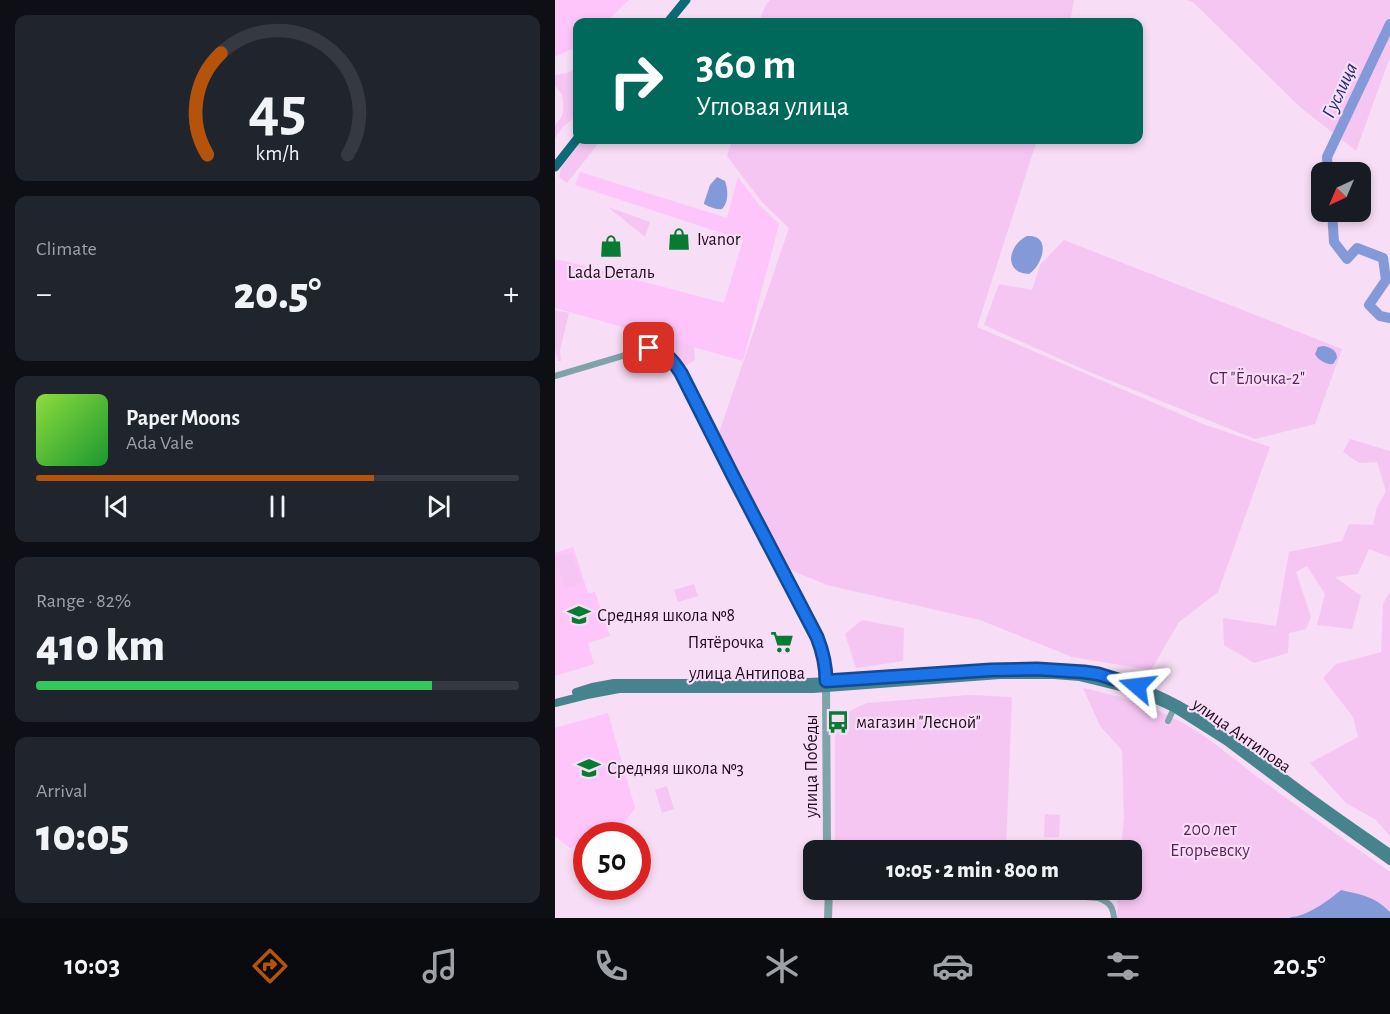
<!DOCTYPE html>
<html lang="en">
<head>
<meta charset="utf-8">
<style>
  :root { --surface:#171b24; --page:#20242c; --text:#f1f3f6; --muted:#9ea1a6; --line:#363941; --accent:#b45309 }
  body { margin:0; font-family:"Alegreya Sans",sans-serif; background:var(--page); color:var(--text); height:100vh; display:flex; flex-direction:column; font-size:22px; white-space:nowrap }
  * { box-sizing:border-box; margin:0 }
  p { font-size:20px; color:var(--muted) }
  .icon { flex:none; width:33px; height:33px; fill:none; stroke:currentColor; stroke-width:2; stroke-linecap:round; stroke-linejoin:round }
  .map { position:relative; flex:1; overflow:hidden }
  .drawer { display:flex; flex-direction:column; gap:15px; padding:15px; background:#0d0f14; width:555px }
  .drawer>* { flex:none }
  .hud { position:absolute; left:18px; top:18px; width:570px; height:126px; border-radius:12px; box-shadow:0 3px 9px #0003; background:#00695c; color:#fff; overflow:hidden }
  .needle { width:39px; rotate:224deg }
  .buttons { position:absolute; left:756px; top:162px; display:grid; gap:12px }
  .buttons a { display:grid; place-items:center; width:60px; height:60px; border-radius:12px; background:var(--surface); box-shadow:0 3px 9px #0003; font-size:30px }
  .speed { position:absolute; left:18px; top:822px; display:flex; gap:12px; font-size:30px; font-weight:700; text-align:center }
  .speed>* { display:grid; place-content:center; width:78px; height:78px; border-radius:50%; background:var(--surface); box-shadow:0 3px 9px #0003; line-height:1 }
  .speed .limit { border:9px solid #d22; background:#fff; color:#111 }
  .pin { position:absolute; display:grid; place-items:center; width:51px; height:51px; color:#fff; margin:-26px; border-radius:12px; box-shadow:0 3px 9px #0006 }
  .me { position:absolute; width:66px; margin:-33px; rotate:287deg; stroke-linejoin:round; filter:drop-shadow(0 0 4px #0008) }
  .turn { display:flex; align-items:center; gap:21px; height:126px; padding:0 24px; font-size:27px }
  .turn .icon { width:78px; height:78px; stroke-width:2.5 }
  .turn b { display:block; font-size:42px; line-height:51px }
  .big { font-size:45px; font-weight:800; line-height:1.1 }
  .drawer .tile { flex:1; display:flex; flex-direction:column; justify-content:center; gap:9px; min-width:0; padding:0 21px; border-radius:12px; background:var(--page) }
  .drawer .dial { align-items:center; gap:0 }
  .dial svg { height:156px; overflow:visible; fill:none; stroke:var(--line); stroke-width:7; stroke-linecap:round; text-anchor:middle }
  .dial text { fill:var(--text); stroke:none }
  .song { display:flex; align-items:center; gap:18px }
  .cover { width:72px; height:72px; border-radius:9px; background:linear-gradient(135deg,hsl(90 70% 55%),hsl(130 70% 35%)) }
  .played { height:6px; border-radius:3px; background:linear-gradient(90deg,var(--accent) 70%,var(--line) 70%) }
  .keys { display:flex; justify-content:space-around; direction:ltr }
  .heat { display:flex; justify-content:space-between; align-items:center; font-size:33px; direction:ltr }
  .charge { height:9px; border-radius:4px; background:linear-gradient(90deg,#34c759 82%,var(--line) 0) }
  .trip { position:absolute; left:248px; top:840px; width:339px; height:60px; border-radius:12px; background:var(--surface); box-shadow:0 3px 9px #0003; font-weight:800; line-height:60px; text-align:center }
  .menu { display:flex; height:96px; justify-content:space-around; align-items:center; background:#090b0e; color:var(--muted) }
  .menu .icon { width:42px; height:42px }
  .menu .active { color:var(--accent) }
  .menu b { font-size:27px; color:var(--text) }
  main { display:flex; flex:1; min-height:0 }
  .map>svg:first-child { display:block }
</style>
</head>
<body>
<main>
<section class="drawer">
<div class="tile dial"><svg viewBox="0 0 100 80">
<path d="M14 69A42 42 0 1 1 86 69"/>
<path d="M14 69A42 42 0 0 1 21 17" stroke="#b45309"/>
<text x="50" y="56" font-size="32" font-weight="700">45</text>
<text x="50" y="72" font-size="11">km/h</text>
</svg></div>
<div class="tile"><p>Climate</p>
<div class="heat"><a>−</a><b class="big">20.5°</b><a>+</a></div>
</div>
<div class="tile">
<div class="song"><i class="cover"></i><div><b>Paper Moons</b><p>Ada Vale</p></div></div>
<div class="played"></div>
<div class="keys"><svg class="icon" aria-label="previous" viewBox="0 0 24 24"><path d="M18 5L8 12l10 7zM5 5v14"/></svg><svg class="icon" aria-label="pause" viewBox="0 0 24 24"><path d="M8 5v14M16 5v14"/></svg><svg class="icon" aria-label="next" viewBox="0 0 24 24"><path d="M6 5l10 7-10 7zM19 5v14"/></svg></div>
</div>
<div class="tile"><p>Range · 82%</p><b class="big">410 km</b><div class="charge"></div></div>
<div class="tile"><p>Arrival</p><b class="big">10:05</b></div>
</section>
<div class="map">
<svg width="835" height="918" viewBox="0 0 835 918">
  <rect width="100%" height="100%" fill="#f7ddf5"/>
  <path fill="#fec5fa" d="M 0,0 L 74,0 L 51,22 L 22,22 L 22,51 L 20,53 L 16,49 L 0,57 Z
    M 25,172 L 172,218 L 183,177 L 203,204 L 224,224 L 188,361 L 0,308 L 0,260 L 10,261 L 169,303 L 188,240 L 20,185 Z
    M 18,547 L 33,593 L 40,592 L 55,636 L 33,643 L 39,664 L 0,676 L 0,553 Z
    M 53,713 L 80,808 L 62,834 L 57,836 L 32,836 L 31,843 L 15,848 L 0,836 L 0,728 Z"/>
  <path fill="#f6c6f3" d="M 215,0 L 519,0 L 515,22 L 204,22 L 210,6 Z
    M 632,0 L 835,0 L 835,57 L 801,151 L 745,107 L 638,2 Z
    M 22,68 L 22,115 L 7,128 L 0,138 L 0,125 L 6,118 L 8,112 L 8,101 L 7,94 L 0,86 L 0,75 L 12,73 Z
    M 27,140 L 46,140 L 12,183 L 4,177 L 6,167 Z
    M 177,140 L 482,140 L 422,327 L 648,424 L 715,447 L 663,592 L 624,622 L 596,670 L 517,657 L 425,620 L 272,585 L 233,569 L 163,436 L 234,228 L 206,201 L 172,156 Z
    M 53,207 L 95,222 L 90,237 Z
    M 509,240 L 787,349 L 760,424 L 700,439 L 532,371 L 429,325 L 444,284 L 477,290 L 485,265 Z
    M 0,310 L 14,313 L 5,350 L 6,361 L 3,361 L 0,349 Z
    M 97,335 L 139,346 L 140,360 L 129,367 C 120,354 109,345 92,345 L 92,338 Z
    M 795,439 L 835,451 L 835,557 L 814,549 L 803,574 L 780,577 L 806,596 L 797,629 L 762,625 L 770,594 L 752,566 L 741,572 L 756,617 L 751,629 L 734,633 L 733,653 L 699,663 L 669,645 L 668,618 L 721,626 L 734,552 L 787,541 L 794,524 L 818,525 L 822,507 L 831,491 L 822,462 L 804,463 L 788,452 Z
    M 16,552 L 27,583 L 10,589 L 0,557 Z
    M 139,584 L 143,596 L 123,602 L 119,590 Z
    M 835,591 L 835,836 L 821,820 L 791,803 L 755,763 L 803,737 L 798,717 L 768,678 L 781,664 L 826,652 L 828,604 Z
    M 307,620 L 349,628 L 348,661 L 301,668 L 290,634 Z
    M 528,688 C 570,697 610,710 646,734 C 669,750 690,768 712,784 C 753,814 794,843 835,872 L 835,918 L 562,918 L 563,890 L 576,890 L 576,850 L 566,850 L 569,818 L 567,750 L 545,726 Z
    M 414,695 L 457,697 L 451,850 L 280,850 L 280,736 C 287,714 291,712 312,703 Z
    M 112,786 L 119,809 L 107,813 L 100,790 Z
    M 490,814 L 505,815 L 504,837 L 489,837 Z"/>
  <path fill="#849ad8" d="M 162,177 L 170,181 C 173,189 174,202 167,209 C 161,210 155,207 149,204 L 149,203 L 155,185 Z
    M 472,236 C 497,234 488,265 474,274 C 448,273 453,245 472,236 Z
    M 769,346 C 776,348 782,350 782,358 L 778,364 C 771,365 763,360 760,354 L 763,347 Z
    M 786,890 C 807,895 819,896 835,912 L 835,918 L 735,918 L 736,917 C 751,917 774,900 786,890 Z"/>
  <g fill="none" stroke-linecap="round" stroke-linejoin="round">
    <path stroke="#849ad8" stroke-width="10" d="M 773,172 L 772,157 L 835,24
      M 777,212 L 779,242 L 792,259 L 802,248 L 828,258 L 831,280 L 814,305 L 825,316 L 835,318"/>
    <path stroke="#7ea4aa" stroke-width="6" d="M 0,376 L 94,348 C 111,352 117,359 126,373 L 262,637 C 268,652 271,665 271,681
      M 613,721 L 619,708
      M 440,890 L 543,898 C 554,902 558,906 559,918"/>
    <path stroke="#7ea4aa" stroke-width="8" d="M 271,684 L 272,850
      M 273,918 L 274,890"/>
    <path stroke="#46838c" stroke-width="8" d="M 442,670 C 475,668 509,667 542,674 C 619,691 670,733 731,779 C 765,805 800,829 835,853
      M 21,692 L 37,687 L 59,683 L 228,683 L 301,680
      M 0,703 L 32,695 L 64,689 L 258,689 L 445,675 L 499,675 L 525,677 L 566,687 L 595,697 L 619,708 L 671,741 L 747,798 L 835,861"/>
    <path stroke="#0c6b77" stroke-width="9" d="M 113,22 L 131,0
      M 0,167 L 22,139"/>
  </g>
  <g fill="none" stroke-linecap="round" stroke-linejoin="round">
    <g stroke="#114b97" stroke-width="15">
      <path id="route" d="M 94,348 C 111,352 117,359 126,373 L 178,476 L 262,637 C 268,652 271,665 271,681 L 436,670 L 482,669 L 529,672 L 543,674 L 582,686"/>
    </g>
    <use href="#route" stroke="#1a73e8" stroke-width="10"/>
  </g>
  <defs>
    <g id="shop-bare" transform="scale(1.8)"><path d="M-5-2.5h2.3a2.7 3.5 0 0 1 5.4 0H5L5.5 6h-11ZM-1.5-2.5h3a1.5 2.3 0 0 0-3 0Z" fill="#067c33" stroke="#f7ddf5" stroke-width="2.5" paint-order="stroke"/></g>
    <g id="school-bare" transform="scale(1.8)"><path d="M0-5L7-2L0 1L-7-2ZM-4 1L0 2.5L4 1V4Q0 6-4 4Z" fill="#067c33" stroke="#f7ddf5" stroke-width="2.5" paint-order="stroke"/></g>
    <g id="supermarket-bare" transform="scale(1.8)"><path d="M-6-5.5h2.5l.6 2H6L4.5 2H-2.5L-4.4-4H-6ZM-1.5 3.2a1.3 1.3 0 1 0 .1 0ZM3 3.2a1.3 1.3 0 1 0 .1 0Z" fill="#067c33" stroke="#f7ddf5" stroke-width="2.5" paint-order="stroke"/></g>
    <g id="bus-bare" transform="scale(1.8)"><path d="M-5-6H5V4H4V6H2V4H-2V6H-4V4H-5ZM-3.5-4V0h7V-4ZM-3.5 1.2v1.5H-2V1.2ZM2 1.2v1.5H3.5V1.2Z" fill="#067c33" stroke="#f7ddf5" stroke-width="2.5" paint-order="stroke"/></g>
  </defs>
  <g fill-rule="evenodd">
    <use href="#shop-bare" x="124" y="239"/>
    <use href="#shop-bare" x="56" y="246"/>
    <use href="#school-bare" x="24" y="615"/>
    <use href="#supermarket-bare" x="227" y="642"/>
    <use href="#bus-bare" x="283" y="722"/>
    <use href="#school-bare" x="34" y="768"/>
  </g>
  <g text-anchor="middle" stroke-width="4.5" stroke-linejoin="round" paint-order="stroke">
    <g font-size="18" fill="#210a20" stroke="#f7ddf5" text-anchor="start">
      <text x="142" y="245">Ivanor</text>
      <text x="56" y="278" text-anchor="middle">Lada Dеталь</text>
      <text x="42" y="621">Средняя школа №8</text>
      <text x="209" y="648" text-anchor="end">Пятёрочка</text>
      <text x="301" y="728">магазин "Лесной"</text>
      <text x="52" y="774">Средняя школа №3</text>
    </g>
    <g font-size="18" fill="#5e1e5d" stroke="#f7ddf5">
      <text x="702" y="384">СТ "Ёлочка-2"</text>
      <text x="655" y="835">200 лет<tspan x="655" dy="21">Егорьевску</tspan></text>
    </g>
    <g font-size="18" fill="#210a20" stroke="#f7ddf5">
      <text x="192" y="679">улица Антипова</text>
      <text transform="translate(687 735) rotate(35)" y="6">улица Антипова</text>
      <text transform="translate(256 766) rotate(-90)" y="6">улица Победы</text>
    </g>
    <g font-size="20" font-style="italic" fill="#1e2f77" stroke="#f7ddf5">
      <text transform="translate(784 90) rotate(-65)" y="7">Гуслица</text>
    </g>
  </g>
</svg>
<div class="buttons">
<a><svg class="needle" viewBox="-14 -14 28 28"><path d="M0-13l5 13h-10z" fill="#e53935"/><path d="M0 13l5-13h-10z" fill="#9ea1a6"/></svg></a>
</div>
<div class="speed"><div class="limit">50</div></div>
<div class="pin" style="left:94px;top:348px;background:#d93025"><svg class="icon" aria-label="arrive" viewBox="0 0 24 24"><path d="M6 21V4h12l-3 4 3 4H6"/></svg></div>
<svg class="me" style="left:582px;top:686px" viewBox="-20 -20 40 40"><path d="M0-17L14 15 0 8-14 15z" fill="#1a73e8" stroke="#fff" stroke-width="4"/></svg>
<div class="trip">10:05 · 2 min · 800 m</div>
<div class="hud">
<div class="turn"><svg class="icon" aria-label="right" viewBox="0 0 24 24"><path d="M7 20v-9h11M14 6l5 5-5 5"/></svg><div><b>360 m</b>Угловая улица</div></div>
</div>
</div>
</main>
<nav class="menu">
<b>10:03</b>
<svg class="icon active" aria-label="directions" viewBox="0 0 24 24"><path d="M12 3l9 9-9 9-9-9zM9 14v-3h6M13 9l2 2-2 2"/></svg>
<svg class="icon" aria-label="music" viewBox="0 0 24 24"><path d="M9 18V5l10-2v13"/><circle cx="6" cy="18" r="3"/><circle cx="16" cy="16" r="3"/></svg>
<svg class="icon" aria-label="phone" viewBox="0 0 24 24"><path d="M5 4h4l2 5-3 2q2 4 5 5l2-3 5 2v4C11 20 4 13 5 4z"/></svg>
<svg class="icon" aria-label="climate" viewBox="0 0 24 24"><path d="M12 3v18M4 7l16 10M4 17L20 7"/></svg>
<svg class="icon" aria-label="car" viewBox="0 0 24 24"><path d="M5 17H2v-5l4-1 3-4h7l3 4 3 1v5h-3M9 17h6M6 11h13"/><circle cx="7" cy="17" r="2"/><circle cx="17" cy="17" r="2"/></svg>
<svg class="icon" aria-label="filters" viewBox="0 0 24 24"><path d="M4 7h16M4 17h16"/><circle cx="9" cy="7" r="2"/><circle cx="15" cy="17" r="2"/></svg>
<b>20.5°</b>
</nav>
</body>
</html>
